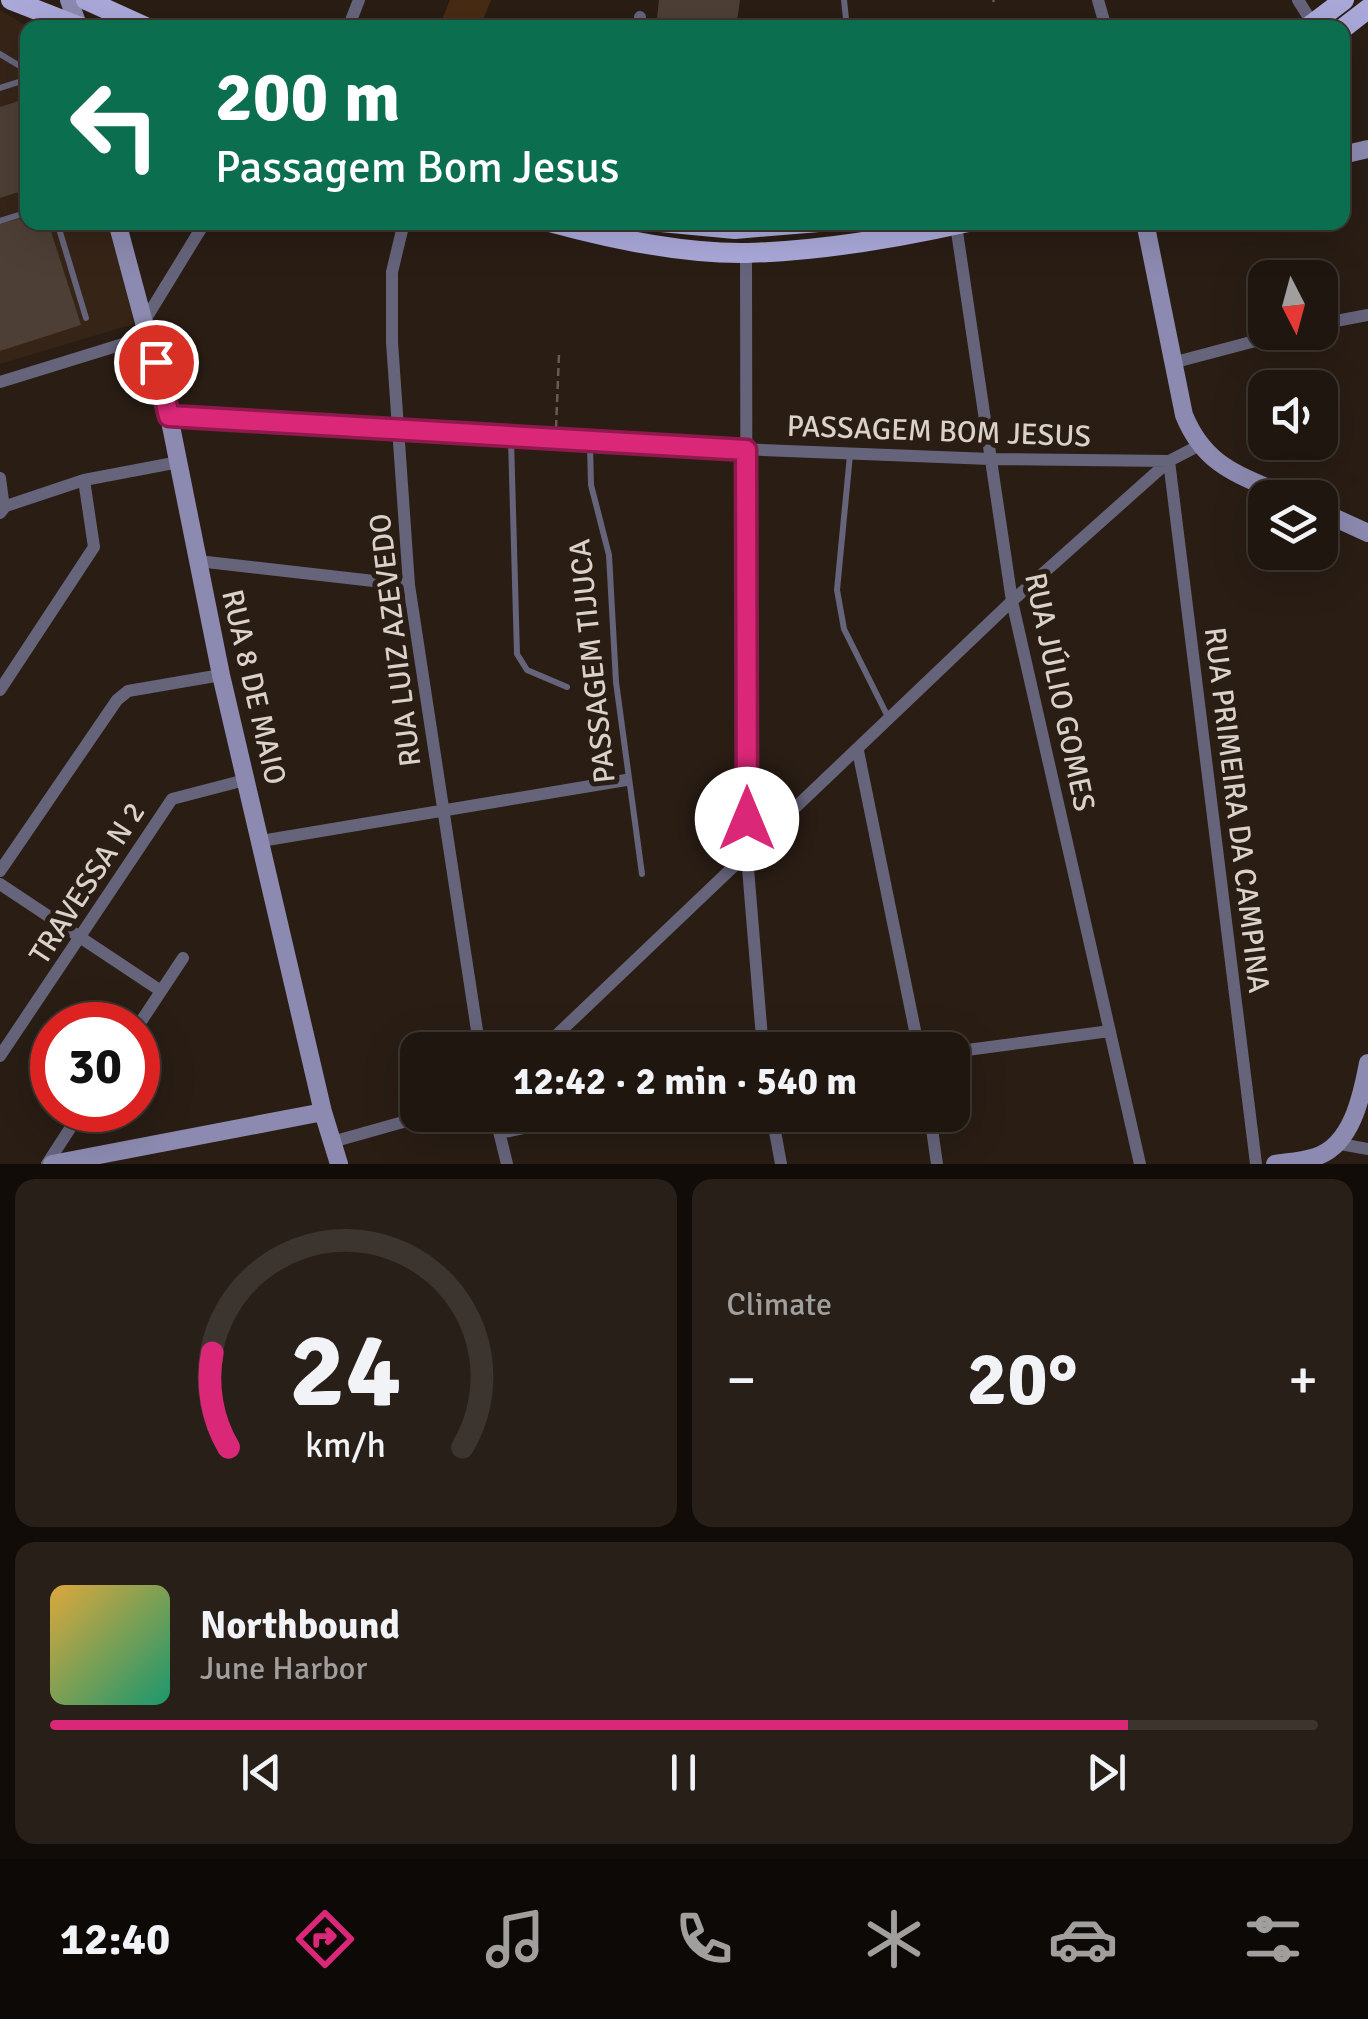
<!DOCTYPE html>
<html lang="en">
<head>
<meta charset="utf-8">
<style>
  :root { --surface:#1f160f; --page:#271f18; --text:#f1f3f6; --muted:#a19f9e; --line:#3c352f; --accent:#db2777 }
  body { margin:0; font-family:Signika,sans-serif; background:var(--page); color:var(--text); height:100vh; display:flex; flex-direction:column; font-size:38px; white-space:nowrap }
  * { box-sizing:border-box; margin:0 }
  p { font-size:32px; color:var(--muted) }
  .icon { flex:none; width:55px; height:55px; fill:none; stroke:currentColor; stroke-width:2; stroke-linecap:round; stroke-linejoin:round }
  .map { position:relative; height:1164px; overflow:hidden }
  .sheet { display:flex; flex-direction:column; gap:15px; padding:15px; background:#110c08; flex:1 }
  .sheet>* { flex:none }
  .guide { position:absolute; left:20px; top:20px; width:1330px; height:210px; border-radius:20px; box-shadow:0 10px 40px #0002,0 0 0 2px var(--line); background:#0b6e4f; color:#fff; overflow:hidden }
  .needle { width:65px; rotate:174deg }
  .fabs { position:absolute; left:1248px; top:260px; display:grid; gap:20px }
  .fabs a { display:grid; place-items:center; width:90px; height:90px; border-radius:20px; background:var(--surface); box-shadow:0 10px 40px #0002,0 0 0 2px var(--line); font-size:50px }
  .speed { position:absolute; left:30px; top:1002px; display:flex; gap:20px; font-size:50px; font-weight:700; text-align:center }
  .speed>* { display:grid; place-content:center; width:130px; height:130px; border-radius:50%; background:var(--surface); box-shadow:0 10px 40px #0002,0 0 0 2px var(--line); line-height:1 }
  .speed .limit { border:15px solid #d22; background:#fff; color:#111 }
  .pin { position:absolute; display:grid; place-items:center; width:85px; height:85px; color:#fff; margin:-42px; border:5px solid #fff; border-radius:50%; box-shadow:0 2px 10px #0007 }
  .me { position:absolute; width:110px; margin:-55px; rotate:0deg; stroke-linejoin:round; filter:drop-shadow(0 0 8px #0008) }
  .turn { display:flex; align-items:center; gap:35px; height:210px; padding:0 30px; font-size:45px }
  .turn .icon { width:130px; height:130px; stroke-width:2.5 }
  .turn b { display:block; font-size:70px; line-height:85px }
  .big { font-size:75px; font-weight:700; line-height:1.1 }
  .sheet .card { flex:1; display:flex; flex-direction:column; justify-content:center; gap:15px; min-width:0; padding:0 35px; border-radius:20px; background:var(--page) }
  .sheet .dial { align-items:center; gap:0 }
  .dial svg { height:260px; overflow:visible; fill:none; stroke:var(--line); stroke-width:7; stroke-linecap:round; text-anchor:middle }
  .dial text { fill:var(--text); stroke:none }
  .song { display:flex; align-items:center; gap:30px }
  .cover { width:120px; height:120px; border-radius:15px; background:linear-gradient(135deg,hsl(40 70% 55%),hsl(160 70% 35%)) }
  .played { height:10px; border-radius:5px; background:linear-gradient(90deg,var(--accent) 85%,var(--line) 85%) }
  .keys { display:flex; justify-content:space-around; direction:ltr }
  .heat { display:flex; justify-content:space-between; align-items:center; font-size:55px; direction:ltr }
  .sheet .tiles { flex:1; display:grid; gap:15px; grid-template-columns:1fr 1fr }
  .card:last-child { grid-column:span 2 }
  .trip { position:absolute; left:400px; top:1032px; width:570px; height:100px; border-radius:20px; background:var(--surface); box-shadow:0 10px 40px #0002,0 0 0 2px var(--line); font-weight:700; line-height:100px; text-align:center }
  .tabs { display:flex; height:160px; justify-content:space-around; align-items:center; background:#0c0906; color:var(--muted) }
  .tabs .icon { width:70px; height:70px }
  .tabs .current { color:var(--accent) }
  .tabs b { font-size:45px; color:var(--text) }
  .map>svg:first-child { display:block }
</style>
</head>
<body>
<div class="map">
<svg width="1368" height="1164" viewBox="0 0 1368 1164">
  <rect width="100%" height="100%" fill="#291d14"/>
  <path fill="#362417" d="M 0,10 L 28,27 L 28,222 L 111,223 L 134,324 L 0,364 Z"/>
  <path fill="#482b13" d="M 450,0 L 491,0 L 480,27 L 439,27 Z"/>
  <path fill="#4d3f35" d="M 659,0 L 740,0 L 736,28 L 656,28 Z
    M 28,98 L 28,189 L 0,198 L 0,107 Z
    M 28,216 L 28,222 L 48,222 L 81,325 L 0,351 L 0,224 Z"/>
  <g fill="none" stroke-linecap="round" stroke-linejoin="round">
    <path stroke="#675c54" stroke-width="2.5" stroke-dasharray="8 5" stroke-linecap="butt" d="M 993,0 L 994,2
      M 556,428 L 559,354"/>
    <path stroke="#65647b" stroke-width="6" d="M 844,0 L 847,28
      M 0,54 L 28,71
      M 0,88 L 28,79
      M 0,221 L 28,212
      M 57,222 L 86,318
      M 511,439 L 517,654 L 527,670 L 567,687
      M 590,445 L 591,485 L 609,555 L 616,682 L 642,874
      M 850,455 L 837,590 L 844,629 L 889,719"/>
    <path stroke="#65647b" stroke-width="12" d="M 1098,0 L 1106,28
      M 1298,0 L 1313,24
      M 348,28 L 359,0
      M 639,28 L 640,17
      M 404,222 L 392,272 L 392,342 L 409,585 L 480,1050
      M 956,225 L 1012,601 L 1140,1164
      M 746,253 L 747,856 L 763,1050
      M 145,320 L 205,222
      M 1320,324 L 1368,315
      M 1172,363 L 1289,332
      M 0,382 L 149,336
      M 169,416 L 590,443 L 990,459 L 1169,461
      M 1169,461 L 1256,1164
      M 0,478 L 4,508 L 0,513
      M 0,508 L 84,480 L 179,462
      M 198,561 L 409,585
      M 0,690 L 94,547 L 84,480
      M 858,751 L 919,1050
      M 261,841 L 626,780
      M 0,871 L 117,700 L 128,691 L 221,675
      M 0,884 L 161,991
      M 138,1026 L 183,958
      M 541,1050 L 1012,601 L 1169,461 L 1198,446
      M 952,1052 L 1110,1031
      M 0,1056 L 172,799 L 245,780
      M 495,1115 L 507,1164
      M 772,1115 L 781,1164
      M 930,1115 L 937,1164
      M 500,1133 L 584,1115
      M 332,1142 L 428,1115
      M 1335,1143 L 1368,1149
      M 47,1164 L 82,1110"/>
    <path stroke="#8c8ab0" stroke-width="18" d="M 69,0 L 79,28
      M 1342,155 L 1368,149
      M 117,222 L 169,416 L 221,675 L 323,1112 L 339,1164
      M 1145,222 L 1184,415 C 1206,469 1242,475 1291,498
      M 1320,511 L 1368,533
      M 52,1164 L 323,1112
      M 1275,1164 C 1288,1162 1302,1161 1315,1157 C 1352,1146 1362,1095 1368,1063"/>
    <path stroke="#aaa8d9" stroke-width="20" d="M 11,0 L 83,28
      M 86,0 L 148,28
      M 1307,28 L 1344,0
      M 1342,29 L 1368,9
      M 550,222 C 612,239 682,254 747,253 C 820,251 897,238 968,222
      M 661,222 L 735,229 L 819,222"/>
  </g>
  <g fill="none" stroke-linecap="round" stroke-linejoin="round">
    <g stroke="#8e194d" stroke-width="25">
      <path id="route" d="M 156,362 L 169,416 L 746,450 L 747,819"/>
    </g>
    <use href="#route" stroke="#db2777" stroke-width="18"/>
  </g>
  <g text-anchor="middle" stroke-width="10" stroke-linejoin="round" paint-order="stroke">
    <g font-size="30" fill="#dad1cb" stroke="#291d14">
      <text transform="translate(939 431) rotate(2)" y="10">PASSAGEM BOM JESUS</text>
      <text transform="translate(395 640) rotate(-97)" y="10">RUA LUIZ AZEVEDO</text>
      <text transform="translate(592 661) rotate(-96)" y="10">PASSAGEM TIJUCA</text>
      <text transform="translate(254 687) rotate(77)" y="10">RUA 8 DE MAIO</text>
      <text transform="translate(1060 692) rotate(78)" y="10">RUA JÚLIO GOMES</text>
      <text transform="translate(1237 810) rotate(83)" y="10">RUA PRIMEIRA DA CAMPINA</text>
      <text transform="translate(87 883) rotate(-57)" y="10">TRAVESSA N 2</text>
    </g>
  </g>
</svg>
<div class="fabs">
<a><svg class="needle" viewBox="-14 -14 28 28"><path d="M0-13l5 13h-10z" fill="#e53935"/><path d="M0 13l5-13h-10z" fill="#a19f9e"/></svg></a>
<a><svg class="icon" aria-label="sound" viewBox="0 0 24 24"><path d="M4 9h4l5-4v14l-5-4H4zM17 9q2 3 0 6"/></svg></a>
<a><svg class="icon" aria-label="layers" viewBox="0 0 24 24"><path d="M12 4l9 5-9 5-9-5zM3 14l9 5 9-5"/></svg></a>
</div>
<div class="speed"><div class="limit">30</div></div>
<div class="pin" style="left:156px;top:362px;background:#d93025"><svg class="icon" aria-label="arrive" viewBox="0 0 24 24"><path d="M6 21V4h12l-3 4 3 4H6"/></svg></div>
<svg class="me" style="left:747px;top:819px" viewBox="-20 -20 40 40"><circle r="19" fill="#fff"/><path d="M0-13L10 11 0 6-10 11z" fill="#db2777"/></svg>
<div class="trip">12:42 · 2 min · 540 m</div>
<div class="guide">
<div class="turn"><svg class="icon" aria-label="left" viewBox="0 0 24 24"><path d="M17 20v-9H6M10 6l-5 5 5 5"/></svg><div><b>200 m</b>Passagem Bom Jesus</div></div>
</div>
</div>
<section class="sheet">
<div class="tiles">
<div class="card dial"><svg viewBox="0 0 100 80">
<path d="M14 69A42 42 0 1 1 86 69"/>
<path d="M14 69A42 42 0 0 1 9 40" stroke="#db2777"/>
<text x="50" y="56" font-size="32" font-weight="700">24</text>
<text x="50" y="72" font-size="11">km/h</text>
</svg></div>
<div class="card"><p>Climate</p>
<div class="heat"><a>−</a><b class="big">20°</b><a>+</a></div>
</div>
<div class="card">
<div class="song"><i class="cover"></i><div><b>Northbound</b><p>June Harbor</p></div></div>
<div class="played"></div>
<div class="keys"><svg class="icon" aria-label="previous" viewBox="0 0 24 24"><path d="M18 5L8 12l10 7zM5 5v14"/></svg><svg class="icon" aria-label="pause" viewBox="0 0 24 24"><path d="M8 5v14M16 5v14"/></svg><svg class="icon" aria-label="next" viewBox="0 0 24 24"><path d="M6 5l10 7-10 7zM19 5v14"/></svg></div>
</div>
</div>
</section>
<nav class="tabs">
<b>12:40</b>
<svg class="icon current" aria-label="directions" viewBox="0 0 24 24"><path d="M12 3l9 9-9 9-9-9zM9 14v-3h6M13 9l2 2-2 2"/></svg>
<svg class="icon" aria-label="music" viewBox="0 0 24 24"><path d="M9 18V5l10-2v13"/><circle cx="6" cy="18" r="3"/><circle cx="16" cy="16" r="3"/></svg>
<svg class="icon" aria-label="phone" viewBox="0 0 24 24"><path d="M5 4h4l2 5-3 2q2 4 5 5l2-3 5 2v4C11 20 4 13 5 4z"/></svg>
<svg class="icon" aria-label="climate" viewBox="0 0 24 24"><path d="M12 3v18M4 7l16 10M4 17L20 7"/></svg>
<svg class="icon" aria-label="car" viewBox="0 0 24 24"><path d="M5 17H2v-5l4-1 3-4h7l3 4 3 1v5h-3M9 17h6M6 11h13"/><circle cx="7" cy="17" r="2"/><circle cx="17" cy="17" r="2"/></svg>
<svg class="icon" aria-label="filters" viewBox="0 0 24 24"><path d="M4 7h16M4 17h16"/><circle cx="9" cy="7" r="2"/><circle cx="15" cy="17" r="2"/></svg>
</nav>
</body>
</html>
